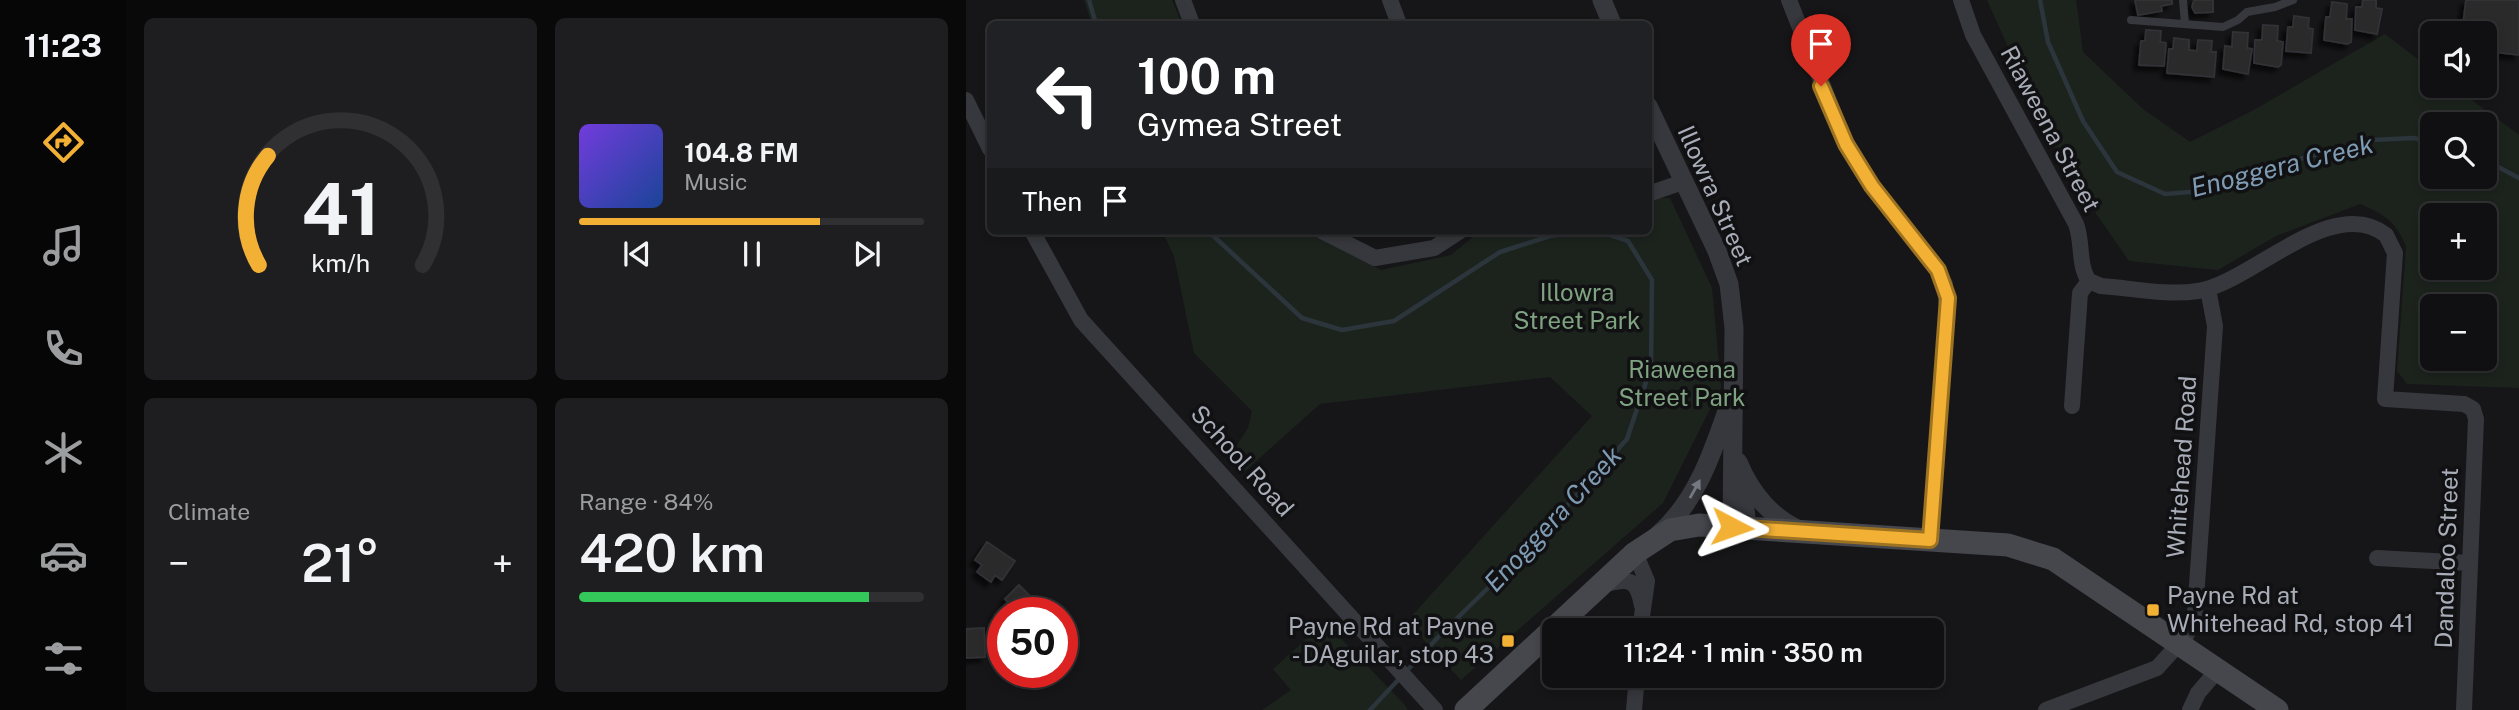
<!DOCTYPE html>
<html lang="en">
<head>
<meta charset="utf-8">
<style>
  :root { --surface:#101012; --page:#1e1e20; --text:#f1f3f6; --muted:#9c9d9f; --line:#303032; --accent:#f2b134 }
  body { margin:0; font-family:"Public Sans",sans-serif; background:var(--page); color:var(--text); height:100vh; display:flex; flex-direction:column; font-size:26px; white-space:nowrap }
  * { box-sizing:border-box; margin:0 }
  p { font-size:23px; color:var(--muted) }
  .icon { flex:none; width:38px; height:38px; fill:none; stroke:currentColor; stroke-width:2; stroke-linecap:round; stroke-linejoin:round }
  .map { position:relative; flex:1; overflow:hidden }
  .panel { display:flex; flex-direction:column; gap:18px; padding:18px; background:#09090a; width:840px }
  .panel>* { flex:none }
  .banner { position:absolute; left:21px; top:21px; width:665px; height:214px; border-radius:10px; box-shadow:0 4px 10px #0003,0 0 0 2px var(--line); background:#202124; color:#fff; overflow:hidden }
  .buttons { position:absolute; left:1454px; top:21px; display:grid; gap:14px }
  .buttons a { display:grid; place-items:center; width:77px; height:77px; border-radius:10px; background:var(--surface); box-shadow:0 4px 10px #0003,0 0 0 2px var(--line); font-size:35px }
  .speed { position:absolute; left:21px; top:597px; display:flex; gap:14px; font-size:35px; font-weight:700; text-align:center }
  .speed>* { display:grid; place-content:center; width:91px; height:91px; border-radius:50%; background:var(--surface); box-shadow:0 4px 10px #0003,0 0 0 2px var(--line); line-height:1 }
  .speed .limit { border:10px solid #d22; background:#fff; color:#111 }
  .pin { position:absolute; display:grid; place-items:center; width:60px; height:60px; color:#fff; margin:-72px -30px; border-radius:50% 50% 50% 0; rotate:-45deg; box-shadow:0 0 7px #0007 }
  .pin .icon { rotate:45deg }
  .me { position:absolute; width:77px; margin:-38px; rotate:94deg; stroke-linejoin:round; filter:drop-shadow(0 0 5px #0008) }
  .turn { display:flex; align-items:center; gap:24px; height:147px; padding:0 35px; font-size:32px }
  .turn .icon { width:91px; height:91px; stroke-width:2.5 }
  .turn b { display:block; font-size:49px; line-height:60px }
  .then { display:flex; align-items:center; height:66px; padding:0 35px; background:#0003; gap:14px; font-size:26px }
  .big { font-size:52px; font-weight:600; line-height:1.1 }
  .panel .card { flex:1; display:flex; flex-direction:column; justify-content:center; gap:10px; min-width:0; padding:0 24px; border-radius:10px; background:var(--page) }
  .panel .dial { align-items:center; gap:0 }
  .dial svg { height:182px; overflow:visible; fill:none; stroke:var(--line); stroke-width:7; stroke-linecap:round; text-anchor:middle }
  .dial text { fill:var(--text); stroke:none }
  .song { display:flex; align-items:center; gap:21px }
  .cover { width:84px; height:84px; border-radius:10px; background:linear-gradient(135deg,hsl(260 70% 55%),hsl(220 70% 35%)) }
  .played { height:7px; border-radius:4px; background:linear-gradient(90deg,var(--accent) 70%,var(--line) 70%) }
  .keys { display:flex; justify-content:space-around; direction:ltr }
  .heat { display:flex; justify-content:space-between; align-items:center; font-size:38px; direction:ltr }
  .charge { height:10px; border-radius:5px; background:linear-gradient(90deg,#34c759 84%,var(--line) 0) }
  .panel .tiles { flex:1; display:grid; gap:18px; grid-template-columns:repeat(2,1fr) }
  .trip { position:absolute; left:576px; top:618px; width:402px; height:70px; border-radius:10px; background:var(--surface); box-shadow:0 4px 10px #0003,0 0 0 2px var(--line); font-weight:600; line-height:70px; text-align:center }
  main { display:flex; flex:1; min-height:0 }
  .menu { display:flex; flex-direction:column; width:126px; justify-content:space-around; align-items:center; background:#060607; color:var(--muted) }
  .menu .icon { width:49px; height:49px }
  .menu .on { color:var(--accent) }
  .menu b { font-size:32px; color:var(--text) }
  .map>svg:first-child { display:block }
</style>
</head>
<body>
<main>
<nav class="menu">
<b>11:23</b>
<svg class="icon on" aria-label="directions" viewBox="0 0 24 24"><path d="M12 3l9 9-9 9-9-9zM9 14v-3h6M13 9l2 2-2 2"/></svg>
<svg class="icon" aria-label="music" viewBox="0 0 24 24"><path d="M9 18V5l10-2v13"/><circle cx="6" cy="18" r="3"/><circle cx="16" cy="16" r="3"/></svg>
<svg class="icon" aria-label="phone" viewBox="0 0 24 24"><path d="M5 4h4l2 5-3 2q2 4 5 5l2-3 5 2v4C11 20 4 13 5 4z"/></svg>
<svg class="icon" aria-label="climate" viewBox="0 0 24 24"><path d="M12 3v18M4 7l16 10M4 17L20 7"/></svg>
<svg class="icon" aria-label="car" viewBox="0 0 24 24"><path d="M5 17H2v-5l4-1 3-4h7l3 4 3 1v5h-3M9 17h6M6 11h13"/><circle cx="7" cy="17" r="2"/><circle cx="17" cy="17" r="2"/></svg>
<svg class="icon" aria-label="filters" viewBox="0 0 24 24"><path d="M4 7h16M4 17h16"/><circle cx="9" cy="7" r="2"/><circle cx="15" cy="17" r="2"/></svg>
</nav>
<section class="panel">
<div class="tiles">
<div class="card dial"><svg viewBox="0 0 100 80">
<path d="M14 69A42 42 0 1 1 86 69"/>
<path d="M14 69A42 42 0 0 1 18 21" stroke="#f2b134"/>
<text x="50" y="56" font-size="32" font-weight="700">41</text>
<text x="50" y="72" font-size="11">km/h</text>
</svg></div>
<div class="card">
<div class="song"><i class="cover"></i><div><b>104.8 FM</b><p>Music</p></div></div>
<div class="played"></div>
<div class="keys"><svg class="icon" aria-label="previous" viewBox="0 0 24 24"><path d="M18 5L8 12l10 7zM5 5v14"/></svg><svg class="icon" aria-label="pause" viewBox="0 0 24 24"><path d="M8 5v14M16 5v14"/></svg><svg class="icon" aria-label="next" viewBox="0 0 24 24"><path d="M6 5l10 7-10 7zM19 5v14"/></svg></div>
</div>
<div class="card"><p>Climate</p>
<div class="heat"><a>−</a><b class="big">21°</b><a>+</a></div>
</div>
<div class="card"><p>Range · 84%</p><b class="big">420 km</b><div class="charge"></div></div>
</div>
</section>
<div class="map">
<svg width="1553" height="710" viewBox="0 0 1553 710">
  <defs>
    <filter id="shadow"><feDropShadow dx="-5" dy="5" stdDeviation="2" flood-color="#0009"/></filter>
  </defs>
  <rect width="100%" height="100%" fill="#161618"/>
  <path fill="#1c231d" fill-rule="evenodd" d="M 118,0 L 206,0 L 216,24 L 126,24 Z
    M 1021,0 L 1110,0 L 1117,52 L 1177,109 L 1224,142 L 1286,111 L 1419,34 L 1466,70 L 1466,86 L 1487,86 L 1553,135 L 1553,388 L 1441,384 L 1431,371 L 1440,247 C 1431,222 1418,214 1394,204 L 1310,236 L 1252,270 L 1163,261 L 1106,179 L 1074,118 ZM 1466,124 L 1519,124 L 1519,177 L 1466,177 ZM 1466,215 L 1519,215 L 1519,268 L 1466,268 ZM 1466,306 L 1519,306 L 1519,359 L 1466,359 Z
    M 683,198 L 704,198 L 746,288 L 755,387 L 697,503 L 495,680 L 463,647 L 443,619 L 626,416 L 584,377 L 354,404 L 278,472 L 264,456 L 282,428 L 286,411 L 228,353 L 208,256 L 196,231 L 340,231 L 415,270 L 485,255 L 514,231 L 682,231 Z
    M 359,622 L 439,705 L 442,710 L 296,710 L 325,690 L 307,669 Z"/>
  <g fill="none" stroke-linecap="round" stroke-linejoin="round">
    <path stroke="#2c353c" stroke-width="4.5" d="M 123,0 L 130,24
      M 1074,0 L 1082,42 L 1117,121 L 1151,172 L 1199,194 L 1237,191 L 1311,165 L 1406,140 L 1448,138 L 1466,143
      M 1519,160 L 1553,178
      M 242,231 L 336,318 L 376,330 L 428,321 L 534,252 L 584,236 L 614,231
      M 404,710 L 477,632 L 565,546 L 661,439 L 685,367 L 686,280 L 662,241 L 633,231"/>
  </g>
  <path fill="#29292c" stroke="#303034" stroke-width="2" filter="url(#shadow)" d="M 1169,0 L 1206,0 L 1206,4 L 1195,6 L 1196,11 L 1172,15 Z
    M 1247,0 L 1247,12 L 1229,13 L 1226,7 L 1228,0 Z
    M 1397,0 L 1410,0 L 1410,8 L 1416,9 L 1411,34 L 1389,30 L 1390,7 L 1396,7 Z
    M 1500,0 L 1553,0 L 1553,55 L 1519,51 L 1519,33 L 1496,33 Z
    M 1366,2 L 1381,4 L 1380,19 L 1386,19 L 1385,42 L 1381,44 L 1358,40 L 1360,17 L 1364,17 Z
    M 1328,16 L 1343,18 L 1342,28 L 1347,29 L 1345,53 L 1320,51 L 1322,27 L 1327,27 Z
    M 1297,25 L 1312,26 L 1311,41 L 1317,42 L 1315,65 L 1312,67 L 1288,63 L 1289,40 L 1296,40 Z
    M 1180,30 L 1195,31 L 1194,42 L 1200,43 L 1198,66 L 1173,65 L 1175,41 L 1179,41 Z
    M 1267,32 L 1282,33 L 1281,48 L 1286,49 L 1282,74 L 1257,69 L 1259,46 L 1266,47 Z
    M 1208,38 L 1223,40 L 1223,50 L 1231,51 L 1232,40 L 1246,41 L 1245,52 L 1250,52 L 1248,77 L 1201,73 L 1203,49 L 1207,49 Z
    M 21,542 L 49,561 L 36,580 L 29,575 L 25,582 L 11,572 L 16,565 L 9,560 Z
    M 53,585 L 72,604 L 64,612 L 37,612 L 37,643 L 23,629 L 33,619 L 29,615 L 42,602 L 39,599 Z
    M 18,628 L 19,657 L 0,658 L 0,629 Z"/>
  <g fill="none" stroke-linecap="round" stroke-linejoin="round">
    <path stroke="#37383d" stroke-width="8" d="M 1217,0 L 1219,24
      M 1165,20 L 1257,27 L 1272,20 L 1281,12 L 1309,7 L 1327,0"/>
    <path stroke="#37383d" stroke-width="16" d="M 217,0 L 226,24
      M 424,0 L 433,24
      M 823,0 L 880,144 L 906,186 L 972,270 L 979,284 L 981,312 L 964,540
      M 995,0 L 1007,35 L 1110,224 C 1117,242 1112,266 1123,281
      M 0,100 L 24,149
      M 682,194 L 717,182
      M 66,231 L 115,320 L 469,710
      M 356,231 L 409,258 L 468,248 L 494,231
      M 1123,281 L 1135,286 C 1165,288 1202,296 1232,291 C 1285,283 1366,193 1420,235 L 1429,253 L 1419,399 L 1498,404 L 1507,409 L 1510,419 L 1498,710
      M 1106,406 L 1114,293 L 1123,281
      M 669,553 L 681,581 L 674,630
      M 1411,558 L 1504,563
      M 636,585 C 662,578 671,577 676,606
      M 668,710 L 671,676
      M 1080,710 L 1191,668 L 1220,636 L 1229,613 L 1249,326 L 1242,289
      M 1224,710 L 1232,693 L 1250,672"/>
    <path stroke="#37383d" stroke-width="19" d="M 636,0 L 646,24
      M 682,106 L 751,251 L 763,284 L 768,328 L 766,527
      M 772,462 C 784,492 806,519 836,531
      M 776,479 L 781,528
      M 692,535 C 729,503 745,457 761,411"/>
    <path stroke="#45474d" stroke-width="23" d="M 500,710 L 669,553 L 704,530 L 733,525 L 1042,545 L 1087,559 L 1311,710"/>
  </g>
  <defs><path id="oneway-solid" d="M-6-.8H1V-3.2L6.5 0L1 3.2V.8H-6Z" transform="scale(1.75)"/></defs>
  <use fill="#757881" href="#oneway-solid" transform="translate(729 489) rotate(-61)"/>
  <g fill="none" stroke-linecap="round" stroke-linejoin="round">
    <g stroke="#9d7322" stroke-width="18">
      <path id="route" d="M 766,527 L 964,540 L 982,298 L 972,270 L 906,186 L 880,144 L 855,86"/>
    </g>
    <use href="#route" stroke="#f2b134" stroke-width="12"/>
  </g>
  <g fill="#f2b134" stroke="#111113" stroke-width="2.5">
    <rect x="1180" y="603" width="14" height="14" rx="3.5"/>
    <rect x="535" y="634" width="14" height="14" rx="3.5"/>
  </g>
  <g text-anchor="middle" stroke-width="7" stroke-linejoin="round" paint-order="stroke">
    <g font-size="24" fill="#a8adb8" stroke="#111113">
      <text transform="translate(1084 129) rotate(62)" y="8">Riaweena Street</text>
      <text transform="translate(749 196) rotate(66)" y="8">Illowra Street</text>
      <text transform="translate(276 461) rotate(48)" y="8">School Road</text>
      <text transform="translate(1216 467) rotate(-86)" y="8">Whitehead Road</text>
      <text transform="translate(1481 558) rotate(-88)" y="8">Dandaloo Street</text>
    </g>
    <g font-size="24" fill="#7fa381" stroke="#111113">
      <text x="611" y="301">Illowra<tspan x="611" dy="28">Street Park</tspan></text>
      <text x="716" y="378">Riaweena<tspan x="716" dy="28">Street Park</tspan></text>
    </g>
    <g font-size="24" fill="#a8adb8" stroke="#111113" text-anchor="start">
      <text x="1201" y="604">Payne Rd at<tspan x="1201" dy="28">Whitehead Rd, stop 41</tspan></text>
      <text x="528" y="635" text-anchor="end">Payne Rd at Payne<tspan x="528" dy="28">- DAguilar, stop 43</tspan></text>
    </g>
    <g font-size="26" font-style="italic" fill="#7f9bb3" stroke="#111113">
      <text transform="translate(1316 166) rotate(-14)" y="9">Enoggera Creek</text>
      <text transform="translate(587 519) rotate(-47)" y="9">Enoggera Creek</text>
    </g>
  </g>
</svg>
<div class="buttons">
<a><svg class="icon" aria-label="sound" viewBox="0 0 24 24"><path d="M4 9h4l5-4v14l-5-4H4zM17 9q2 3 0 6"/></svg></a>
<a><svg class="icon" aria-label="search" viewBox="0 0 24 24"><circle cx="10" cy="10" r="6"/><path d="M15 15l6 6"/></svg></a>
<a>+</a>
<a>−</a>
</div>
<div class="speed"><div class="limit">50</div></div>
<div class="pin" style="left:855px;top:86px;background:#d93025"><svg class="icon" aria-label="arrive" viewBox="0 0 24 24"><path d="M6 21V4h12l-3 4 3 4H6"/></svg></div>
<svg class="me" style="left:766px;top:527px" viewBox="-20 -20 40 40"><path d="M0-17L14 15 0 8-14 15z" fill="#f2b134" stroke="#fff" stroke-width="4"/></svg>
<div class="trip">11:24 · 1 min · 350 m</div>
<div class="banner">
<div class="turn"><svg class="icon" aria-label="left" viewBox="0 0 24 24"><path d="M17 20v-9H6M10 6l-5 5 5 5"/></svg><div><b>100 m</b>Gymea Street</div></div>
<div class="then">Then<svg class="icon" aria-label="arrive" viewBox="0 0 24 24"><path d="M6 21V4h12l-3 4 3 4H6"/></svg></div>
</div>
</div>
</main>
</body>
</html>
